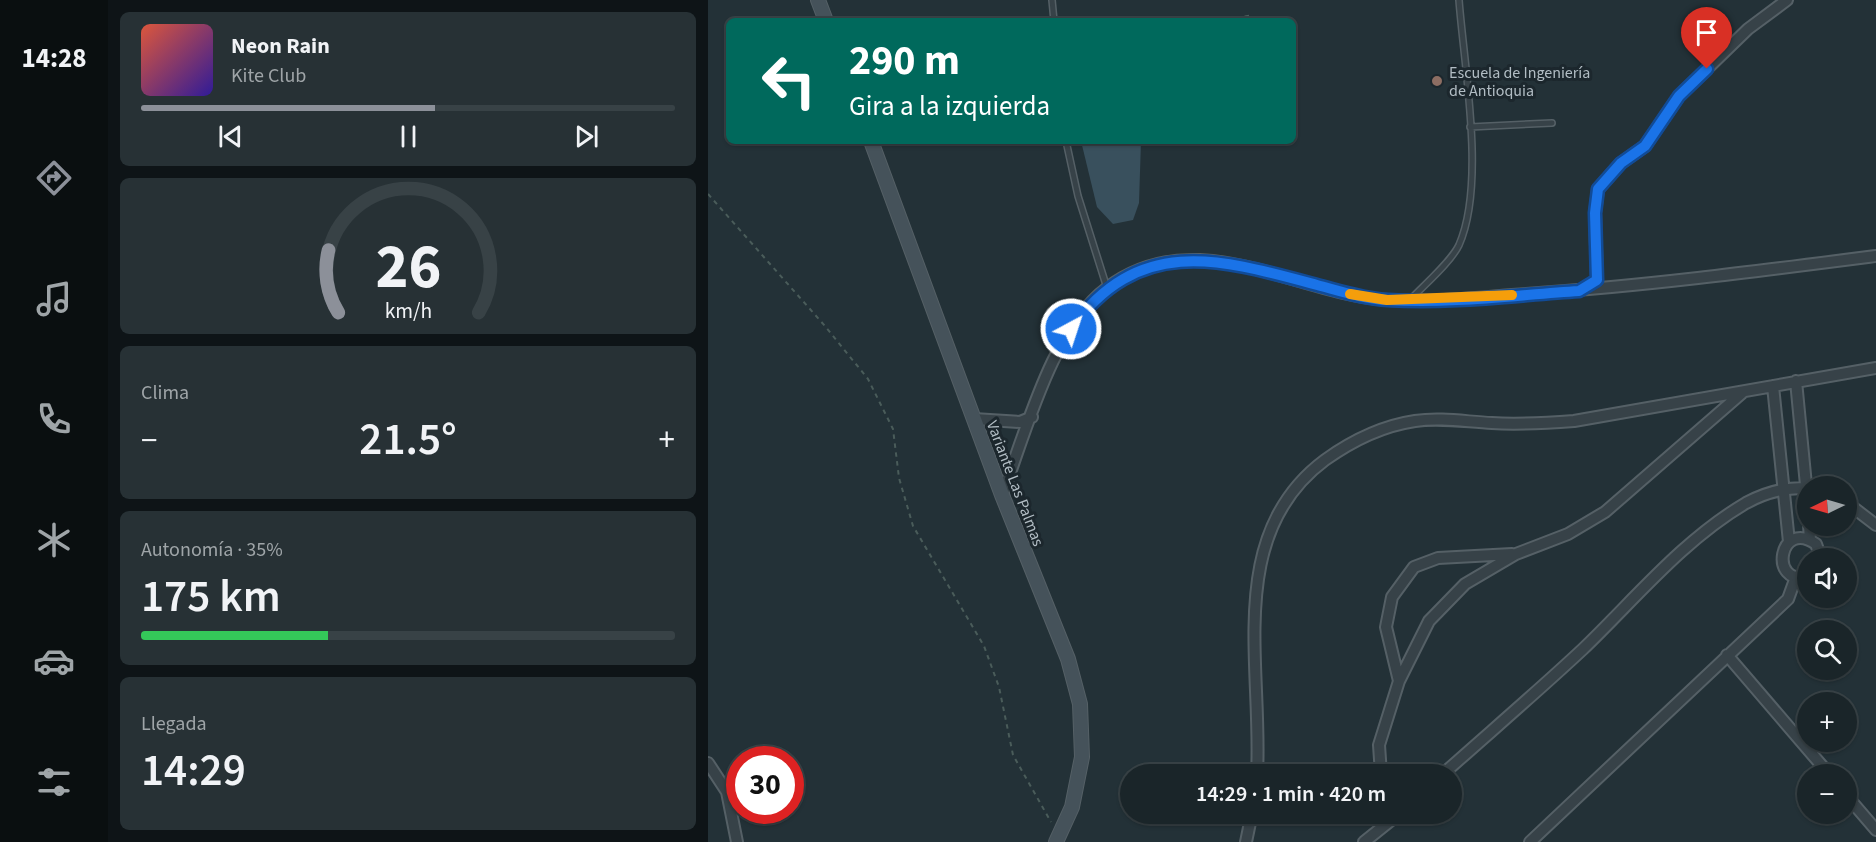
<!DOCTYPE html>
<html lang="es">
<head>
<meta charset="utf-8">
<style>
  :root { --surface:#1a2529; --page:#273135; --text:#f1f3f6; --muted:#9fa5a8; --line:#384246; --accent:#8c9099 }
  body { margin:0; font-family:"Source Sans 3",sans-serif; background:var(--page); color:var(--text); height:100vh; display:flex; flex-direction:column; font-size:22px; white-space:nowrap }
  * { box-sizing:border-box; margin:0 }
  p { font-size:20px; color:var(--muted) }
  .icon { flex:none; width:33px; height:33px; fill:none; stroke:currentColor; stroke-width:2; stroke-linecap:round; stroke-linejoin:round }
  .map { position:relative; flex:1; overflow:hidden }
  .sheet { display:flex; flex-direction:column; gap:12px; padding:12px; background:#0e1417; width:600px }
  .sheet>* { flex:none }
  .top-card { position:absolute; left:18px; top:18px; width:570px; height:126px; border-radius:9px; box-shadow:0 2px 4px #0004,0 0 0 2px var(--line); background:#00695c; color:#fff; overflow:hidden }
  .needle { width:39px; rotate:265deg }
  .tools { position:absolute; left:1089px; top:476px; display:grid; gap:12px }
  .tools a { display:grid; place-items:center; width:60px; height:60px; border-radius:50%; background:var(--surface); box-shadow:0 2px 4px #0004,0 0 0 2px var(--line); font-size:30px }
  .speed { position:absolute; left:18px; top:746px; display:flex; gap:12px; font-size:30px; font-weight:700; text-align:center }
  .speed>* { display:grid; place-content:center; width:78px; height:78px; border-radius:50%; background:var(--surface); box-shadow:0 2px 4px #0004,0 0 0 2px var(--line); line-height:1 }
  .speed .limit { border:9px solid #d22; background:#fff; color:#111 }
  .pin { position:absolute; display:grid; place-items:center; width:51px; height:51px; color:#fff; margin:-62px -26px; border-radius:50% 50% 50% 0; rotate:-45deg; box-shadow:0 0 6px #0007 }
  .pin .icon { rotate:45deg }
  .me { position:absolute; width:66px; margin:-33px; rotate:40deg; stroke-linejoin:round; filter:drop-shadow(0 0 4px #0008) }
  .turn { display:flex; align-items:center; gap:21px; height:126px; padding:0 24px; font-size:27px }
  .turn .icon { width:78px; height:78px; stroke-width:2.5 }
  .turn b { display:block; font-size:42px; line-height:51px }
  .big { font-size:45px; font-weight:600; line-height:1.1 }
  .sheet .tile { flex:1; display:flex; flex-direction:column; justify-content:center; gap:9px; min-width:0; padding:0 21px; border-radius:9px; background:var(--page) }
  .sheet .dial { align-items:center; gap:0 }
  .dial svg { height:156px; overflow:visible; fill:none; stroke:var(--line); stroke-width:7; stroke-linecap:round; text-anchor:middle }
  .dial text { fill:var(--text); stroke:none }
  .song { display:flex; align-items:center; gap:18px }
  .cover { width:72px; height:72px; border-radius:9px; background:linear-gradient(135deg,hsl(10 70% 55%),hsl(250 70% 35%)) }
  .played { height:6px; border-radius:3px; background:linear-gradient(90deg,var(--accent) 55%,var(--line) 55%) }
  .keys { display:flex; justify-content:space-around; direction:ltr }
  .heat { display:flex; justify-content:space-between; align-items:center; font-size:33px; direction:ltr }
  .charge { height:9px; border-radius:4px; background:linear-gradient(90deg,#34c759 35%,var(--line) 0) }
  .trip { position:absolute; left:412px; top:764px; width:342px; height:60px; border-radius:30px; background:var(--surface); box-shadow:0 2px 4px #0004,0 0 0 2px var(--line); font-weight:600; line-height:60px; text-align:center }
  main { display:flex; flex:1; min-height:0 }
  .menu { display:flex; flex-direction:column; width:108px; justify-content:space-around; align-items:center; background:#0a0f10; color:var(--muted) }
  .menu .icon { width:42px; height:42px }
  .menu .selected { color:var(--accent) }
  .menu b { font-size:27px; color:var(--text) }
  .map>svg:first-child { display:block }
</style>
</head>
<body>
<main>
<nav class="menu">
<b>14:28</b>
<svg class="icon selected" aria-label="directions" viewBox="0 0 24 24"><path d="M12 3l9 9-9 9-9-9zM9 14v-3h6M13 9l2 2-2 2"/></svg>
<svg class="icon" aria-label="music" viewBox="0 0 24 24"><path d="M9 18V5l10-2v13"/><circle cx="6" cy="18" r="3"/><circle cx="16" cy="16" r="3"/></svg>
<svg class="icon" aria-label="phone" viewBox="0 0 24 24"><path d="M5 4h4l2 5-3 2q2 4 5 5l2-3 5 2v4C11 20 4 13 5 4z"/></svg>
<svg class="icon" aria-label="climate" viewBox="0 0 24 24"><path d="M12 3v18M4 7l16 10M4 17L20 7"/></svg>
<svg class="icon" aria-label="car" viewBox="0 0 24 24"><path d="M5 17H2v-5l4-1 3-4h7l3 4 3 1v5h-3M9 17h6M6 11h13"/><circle cx="7" cy="17" r="2"/><circle cx="17" cy="17" r="2"/></svg>
<svg class="icon" aria-label="filters" viewBox="0 0 24 24"><path d="M4 7h16M4 17h16"/><circle cx="9" cy="7" r="2"/><circle cx="15" cy="17" r="2"/></svg>
</nav>
<section class="sheet">
<div class="tile">
<div class="song"><i class="cover"></i><div><b>Neon Rain</b><p>Kite Club</p></div></div>
<div class="played"></div>
<div class="keys"><svg class="icon" aria-label="previous" viewBox="0 0 24 24"><path d="M18 5L8 12l10 7zM5 5v14"/></svg><svg class="icon" aria-label="pause" viewBox="0 0 24 24"><path d="M8 5v14M16 5v14"/></svg><svg class="icon" aria-label="next" viewBox="0 0 24 24"><path d="M6 5l10 7-10 7zM19 5v14"/></svg></div>
</div>
<div class="tile dial"><svg viewBox="0 0 100 80">
<path d="M14 69A42 42 0 1 1 86 69"/>
<path d="M14 69A42 42 0 0 1 9 37" stroke="#8c9099"/>
<text x="50" y="56" font-size="32" font-weight="700">26</text>
<text x="50" y="72" font-size="11">km/h</text>
</svg></div>
<div class="tile"><p>Clima</p>
<div class="heat"><a>−</a><b class="big">21.5°</b><a>+</a></div>
</div>
<div class="tile"><p>Autonomía · 35%</p><b class="big">175 km</b><div class="charge"></div></div>
<div class="tile"><p>Llegada</p><b class="big">14:29</b></div>
</section>
<div class="map">
<svg width="1168" height="842" viewBox="0 0 1168 842">
  <rect width="100%" height="100%" fill="#233137"/>
  <path fill="#39505d" d="M 373,141 L 433,141 L 431,203 L 425,220 L 405,224 L 389,207 Z"/>
  <g fill="none" stroke-linecap="round" stroke-linejoin="round">
    <g stroke="#556066" stroke-width="8">
      <path id="lane" d="M 344,0 L 346,21
        M 762,127 L 844,123
        M 358,141 L 370,196 L 399,288
        M 702,300 C 715,286 743,262 751,245 C 778,184 756,67 751,0"/>
    </g>
    <g stroke="#556066" stroke-width="14">
      <path id="street" d="M 876,288 L 889,280 L 887,213 L 890,189 L 913,163 L 937,146 L 971,96 L 1040,29 L 1079,0
        M 1088,381 L 1100,506
        M 1065,386 L 1081,542
        M 266,419 L 312,422 L 324,417
        M 294,495 C 318,432 344,329 399,288 C 488,221 586,294 680,300 C 725,303 772,297 818,294 C 935,286 1051,271 1168,256
        M 1138,502 L 1168,525
        M 1101,525 L 1102,540
        M 1100,577 C 1060,586 1071,518 1108,544 L 1113,558
        M 1019,655 L 1121,774
        M 691,681 L 678,627 L 684,597 L 706,567 L 730,558 L 804,554
        M 0,763 L 19,792 L 29,842
        M 549,774 C 555,666 516,535 617,460 C 645,440 673,426 707,421 C 733,417 759,422 784,423 C 812,425 839,423 866,421 L 1168,368
        M 673,774 L 671,745 L 691,681 L 721,621 L 757,584 L 808,554 L 860,534 L 897,512 L 1034,393
        M 735,774 C 782,732 829,692 875,649 C 927,599 975,540 1038,503 C 1058,492 1077,487 1100,488
        M 1138,795 L 1168,830
        M 538,842 L 544,813
        M 656,842 L 692,813
        M 822,842 L 1080,599 L 1088,577"/>
    </g>
    <g stroke="#556066" stroke-width="16">
      <path id="secondary" d="M 110,0 L 118,21
        M 163,141 L 294,495 L 360,659 L 372,704 L 374,757 L 364,807 L 348,842"/>
    </g>
    <path stroke="#4a5c5a" stroke-width="2" stroke-dasharray="4.5 4.5" stroke-linecap="butt" d="M 510,21 L 545,15
      M 0,194 L 117,326 L 160,379 L 185,429 L 191,478 L 205,526 L 276,646 L 291,687 L 305,755 L 343,822"/>
    <use href="#lane" stroke="#374248" stroke-width="5"/>
    <use href="#street" stroke="#374248" stroke-width="10"/>
    <use href="#secondary" stroke="#45525a" stroke-width="14"/>
  </g>
  <g fill="none" stroke-linecap="round" stroke-linejoin="round">
    <g stroke="#114b97" stroke-width="15">
      <path id="route" d="M 363,329 C 431,234 513,259 609,285 C 632,291 656,299 680,300 C 743,304 808,295 871,291 L 889,280 L 887,213 L 890,189 L 913,163 L 937,146 L 971,96 L 999,69"/>
    </g>
    <use href="#route" stroke="#1a73e8" stroke-width="10"/>
    <path stroke="#f59e0b" stroke-width="10" d="M 642,294 L 679,300 L 804,295"/>
  </g>
  <circle fill="#8d6e63" stroke="#1c272d" stroke-width="2" cx="729" cy="81" r="6"/>
  <g text-anchor="middle" stroke-width="6" stroke-linejoin="round" paint-order="stroke">
    <g font-size="16" fill="#b2bdc4" stroke="#1c272d" text-anchor="start">
      <text x="741" y="78">Escuela de Ingeniería<tspan x="741" dy="18">de Antioquia</tspan></text>
    </g>
    <g font-size="16" fill="#b2bdc4" stroke="#1c272d">
      <text transform="translate(308 483) rotate(69)" y="6">Variante Las Palmas</text>
    </g>
  </g>
</svg>
<div class="tools">
<a><svg class="needle" viewBox="-14 -14 28 28"><path d="M0-13l5 13h-10z" fill="#e53935"/><path d="M0 13l5-13h-10z" fill="#9fa5a8"/></svg></a>
<a><svg class="icon" aria-label="sound" viewBox="0 0 24 24"><path d="M4 9h4l5-4v14l-5-4H4zM17 9q2 3 0 6"/></svg></a>
<a><svg class="icon" aria-label="search" viewBox="0 0 24 24"><circle cx="10" cy="10" r="6"/><path d="M15 15l6 6"/></svg></a>
<a>+</a>
<a>−</a>
</div>
<div class="speed"><div class="limit">30</div></div>
<div class="pin" style="left:999px;top:69px;background:#d93025"><svg class="icon" aria-label="arrive" viewBox="0 0 24 24"><path d="M6 21V4h12l-3 4 3 4H6"/></svg></div>
<svg class="me" style="left:363px;top:329px" viewBox="-20 -20 40 40"><circle r="17" fill="#1a73e8" stroke="#fff" stroke-width="3"/><path d="M0-11L8 9 0 5-8 9z" fill="#fff"/></svg>
<div class="trip">14:29 · 1 min · 420 m</div>
<div class="top-card">
<div class="turn"><svg class="icon" aria-label="left" viewBox="0 0 24 24"><path d="M17 20v-9H6M10 6l-5 5 5 5"/></svg><div><b>290 m</b>Gira a la izquierda</div></div>
</div>
</div>
</main>
</body>
</html>
